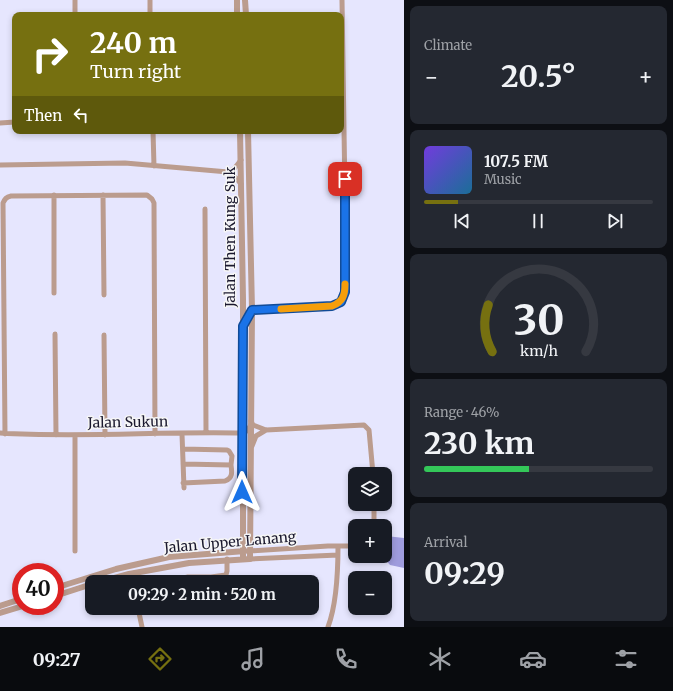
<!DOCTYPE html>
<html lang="en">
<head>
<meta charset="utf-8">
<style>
  :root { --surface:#171b24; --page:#242831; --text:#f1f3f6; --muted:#9ea1a6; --line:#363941; --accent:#767010 }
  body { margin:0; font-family:Merriweather,serif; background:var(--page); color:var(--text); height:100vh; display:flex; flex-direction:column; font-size:15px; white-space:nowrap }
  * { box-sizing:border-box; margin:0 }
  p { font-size:13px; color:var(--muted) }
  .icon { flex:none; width:22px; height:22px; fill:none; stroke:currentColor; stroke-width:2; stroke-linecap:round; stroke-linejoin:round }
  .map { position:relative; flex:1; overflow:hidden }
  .side { display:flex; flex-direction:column; gap:6px; padding:6px; background:#0d0f14; width:269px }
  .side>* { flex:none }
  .hud { position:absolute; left:12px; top:12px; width:332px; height:122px; border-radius:8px; box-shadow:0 2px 6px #0003; background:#767010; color:#fff; overflow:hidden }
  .tools { position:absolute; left:348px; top:467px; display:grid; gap:8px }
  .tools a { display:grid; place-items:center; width:44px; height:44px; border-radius:8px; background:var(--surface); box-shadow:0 2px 6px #0003; font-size:20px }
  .speed { position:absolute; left:12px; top:563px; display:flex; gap:8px; font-size:20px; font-weight:700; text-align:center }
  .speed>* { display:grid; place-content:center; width:52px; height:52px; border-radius:50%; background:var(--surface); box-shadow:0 2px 6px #0003; line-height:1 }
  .speed .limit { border:6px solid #d22; background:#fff; color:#111 }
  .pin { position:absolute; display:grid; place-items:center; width:34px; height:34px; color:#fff; margin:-17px; border-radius:8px; box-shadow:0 2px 6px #0006 }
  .me { position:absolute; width:44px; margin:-22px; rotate:0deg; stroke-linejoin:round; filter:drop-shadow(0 0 3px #0008) }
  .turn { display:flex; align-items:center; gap:14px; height:84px; padding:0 12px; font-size:18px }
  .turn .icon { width:52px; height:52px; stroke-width:2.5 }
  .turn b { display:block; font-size:28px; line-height:34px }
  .then { display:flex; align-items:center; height:38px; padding:0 12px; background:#0003; gap:8px; font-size:15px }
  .big { font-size:30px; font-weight:700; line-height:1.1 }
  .side .widget { flex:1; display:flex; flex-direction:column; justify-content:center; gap:6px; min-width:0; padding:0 14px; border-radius:8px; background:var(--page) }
  .side .dial { align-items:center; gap:0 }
  .dial svg { height:104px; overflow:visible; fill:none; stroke:var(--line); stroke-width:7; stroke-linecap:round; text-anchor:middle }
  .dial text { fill:var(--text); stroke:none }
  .song { display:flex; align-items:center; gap:12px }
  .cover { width:48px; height:48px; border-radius:6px; background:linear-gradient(135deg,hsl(260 70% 55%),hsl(200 70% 35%)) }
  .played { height:4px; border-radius:2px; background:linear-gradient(90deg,var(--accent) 15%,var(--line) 15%) }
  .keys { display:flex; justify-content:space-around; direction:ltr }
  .heat { display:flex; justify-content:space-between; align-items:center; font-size:22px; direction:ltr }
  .charge { height:6px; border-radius:3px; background:linear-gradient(90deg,#34c759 46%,var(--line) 0) }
  .trip { position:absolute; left:85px; top:575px; width:234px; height:40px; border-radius:8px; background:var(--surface); box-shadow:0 2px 6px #0003; font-weight:700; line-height:40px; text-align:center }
  .menu { display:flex; height:64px; justify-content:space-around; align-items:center; background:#090b0e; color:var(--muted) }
  .menu .icon { width:28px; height:28px }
  .menu .current { color:var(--accent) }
  .menu b { font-size:18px; color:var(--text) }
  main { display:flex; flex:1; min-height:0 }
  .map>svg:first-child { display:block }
</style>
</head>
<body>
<main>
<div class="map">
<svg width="404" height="627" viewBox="0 0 404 627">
  <rect width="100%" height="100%" fill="#e6e6fe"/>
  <path fill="#9f9cdd" d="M 386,536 L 404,538 L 404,568 L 390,565 L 385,559 L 385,538 Z"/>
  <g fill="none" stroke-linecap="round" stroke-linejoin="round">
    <path stroke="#bb9c8e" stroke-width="5" d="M 75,0 L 75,15
      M 150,0 L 150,15
      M 0,123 L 15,122
      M 153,131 L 154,166
      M 0,165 L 125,163 L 228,172 L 236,178 L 241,184
      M 228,172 L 234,169 L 241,160
      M 54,195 L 54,293
      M 103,195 L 104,295
      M 205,209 L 206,432
      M 252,310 L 332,306 L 341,302 L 344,296 L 345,194 L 342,0
      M 55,334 L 56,435
      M 104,335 L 105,435
      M 251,421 L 253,425 L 266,430 L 364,425 L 369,430 L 373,474
      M 0,433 C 81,438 162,431 242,433 L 247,431 L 251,425
      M 5,434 L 3,203 C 5,199 6,197 11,196 L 147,195 L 152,199 L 154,203 L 155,434
      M 182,434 L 184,488
      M 75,435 L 75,551
      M 252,446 L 256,436 L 266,430
      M 183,449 L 227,450 L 229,451 L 232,456 L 231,465 L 183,464
      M 183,483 L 225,481 C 233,478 232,472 231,465
      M 374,526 L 374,504
      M 250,551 L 328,546 L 355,546
      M 250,559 L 338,555
      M 129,574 L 132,582
      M 165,582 L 188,577 L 211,577 L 226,575 L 227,571 L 227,559
      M 138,608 L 142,627
      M 328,627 C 337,603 338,572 338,546"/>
    <path stroke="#bb9c8e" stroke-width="6" d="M 237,0 L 237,15
      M 245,0 L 246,15
      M 240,131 L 243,299 L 243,559
      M 100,582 L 129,574 L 189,563 L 250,559 L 252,310 L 248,131
      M 55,588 L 116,569 L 169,557 L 245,551
      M 55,596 L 92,584
      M 0,606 L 21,599
      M 0,613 L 23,606"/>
  </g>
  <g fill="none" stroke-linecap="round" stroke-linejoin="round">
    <g stroke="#114b97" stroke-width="10">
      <path id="route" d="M 242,492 L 243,326 L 252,310 L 332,306 L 341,302 L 345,292 L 345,179"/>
    </g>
    <use href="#route" stroke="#1a73e8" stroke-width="7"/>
    <path stroke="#f59e0b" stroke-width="7" d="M 281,309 L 332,306 C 343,302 345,295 345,284"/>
  </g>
  <g text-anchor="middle" stroke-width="3" stroke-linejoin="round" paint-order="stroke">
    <g font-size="14" fill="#1a182e" stroke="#f6f6f6">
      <text transform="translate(230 237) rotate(-90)" y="5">Jalan Then Kung Suk</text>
      <text transform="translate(128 422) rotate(-1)" y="5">Jalan Sukun</text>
      <text transform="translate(230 542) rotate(-5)" y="5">Jalan Upper Lanang</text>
    </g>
  </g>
</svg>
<div class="tools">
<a><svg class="icon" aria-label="layers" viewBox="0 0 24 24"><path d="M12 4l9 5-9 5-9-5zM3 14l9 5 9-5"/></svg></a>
<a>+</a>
<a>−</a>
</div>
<div class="speed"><div class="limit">40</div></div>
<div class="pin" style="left:345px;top:179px;background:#d93025"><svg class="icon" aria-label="arrive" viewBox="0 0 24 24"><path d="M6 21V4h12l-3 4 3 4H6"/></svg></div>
<svg class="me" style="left:242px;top:492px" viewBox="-20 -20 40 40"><path d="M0-17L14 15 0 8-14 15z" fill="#1a73e8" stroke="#fff" stroke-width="4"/></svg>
<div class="trip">09:29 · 2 min · 520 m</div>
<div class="hud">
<div class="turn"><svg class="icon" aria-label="right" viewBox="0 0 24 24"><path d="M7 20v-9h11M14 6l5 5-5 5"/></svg><div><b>240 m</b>Turn right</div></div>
<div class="then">Then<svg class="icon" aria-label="left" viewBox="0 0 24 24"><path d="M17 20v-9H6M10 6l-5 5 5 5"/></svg></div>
</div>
</div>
<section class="side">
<div class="widget"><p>Climate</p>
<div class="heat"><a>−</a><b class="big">20.5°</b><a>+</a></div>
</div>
<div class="widget">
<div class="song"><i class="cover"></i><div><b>107.5 FM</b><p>Music</p></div></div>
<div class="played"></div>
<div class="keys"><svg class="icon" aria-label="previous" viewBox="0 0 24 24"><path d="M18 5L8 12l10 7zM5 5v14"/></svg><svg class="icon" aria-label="pause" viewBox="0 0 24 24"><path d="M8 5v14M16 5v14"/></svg><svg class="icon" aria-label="next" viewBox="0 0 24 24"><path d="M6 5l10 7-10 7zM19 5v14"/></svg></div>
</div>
<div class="widget dial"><svg viewBox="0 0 100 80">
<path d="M14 69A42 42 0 1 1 86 69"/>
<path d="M14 69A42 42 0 0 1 11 33" stroke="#767010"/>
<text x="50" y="56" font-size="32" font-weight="700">30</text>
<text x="50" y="72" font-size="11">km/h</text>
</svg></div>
<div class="widget"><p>Range · 46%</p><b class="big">230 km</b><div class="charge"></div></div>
<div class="widget"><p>Arrival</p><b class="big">09:29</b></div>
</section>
</main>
<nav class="menu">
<b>09:27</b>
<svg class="icon current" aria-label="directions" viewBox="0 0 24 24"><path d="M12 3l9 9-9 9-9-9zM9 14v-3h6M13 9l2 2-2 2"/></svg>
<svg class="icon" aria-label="music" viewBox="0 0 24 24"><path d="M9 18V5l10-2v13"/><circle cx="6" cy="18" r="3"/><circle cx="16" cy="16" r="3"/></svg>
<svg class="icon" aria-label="phone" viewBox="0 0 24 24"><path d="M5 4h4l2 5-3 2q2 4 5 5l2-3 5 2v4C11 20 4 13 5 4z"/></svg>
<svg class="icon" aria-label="climate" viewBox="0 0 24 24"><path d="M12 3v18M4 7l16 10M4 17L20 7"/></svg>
<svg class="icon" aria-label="car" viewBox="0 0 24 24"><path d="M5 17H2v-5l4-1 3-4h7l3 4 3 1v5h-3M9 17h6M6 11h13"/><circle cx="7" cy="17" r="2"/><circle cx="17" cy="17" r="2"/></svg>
<svg class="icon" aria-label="filters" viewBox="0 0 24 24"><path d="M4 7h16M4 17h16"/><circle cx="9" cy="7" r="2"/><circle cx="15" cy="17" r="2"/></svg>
</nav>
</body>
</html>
